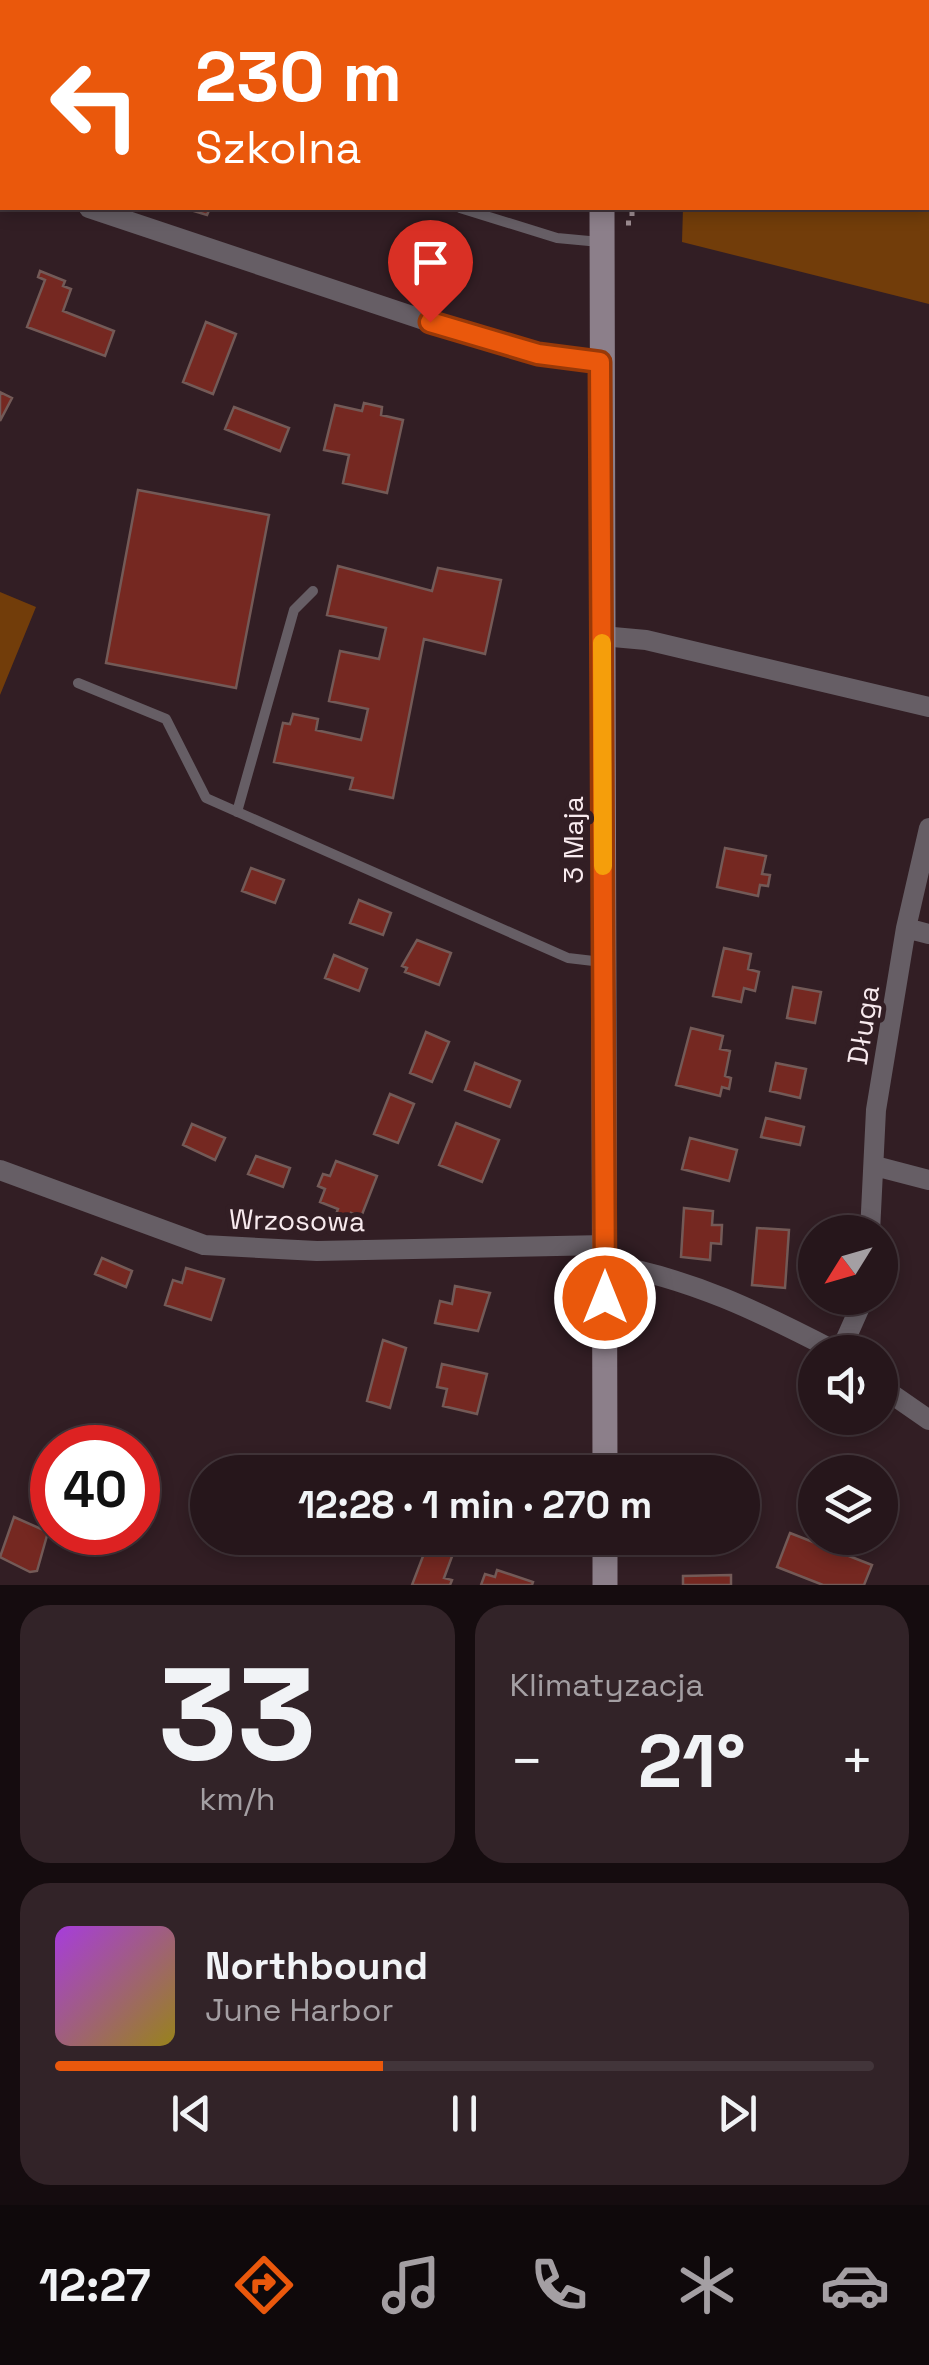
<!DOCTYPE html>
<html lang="pl">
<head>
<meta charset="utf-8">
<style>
  :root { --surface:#26161b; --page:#322328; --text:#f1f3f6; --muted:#a49fa3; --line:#42353a; --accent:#ea580c }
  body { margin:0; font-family:"Space Grotesk",sans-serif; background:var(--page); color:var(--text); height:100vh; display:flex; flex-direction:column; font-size:38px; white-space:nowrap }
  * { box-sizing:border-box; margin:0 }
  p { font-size:32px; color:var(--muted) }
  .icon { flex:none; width:55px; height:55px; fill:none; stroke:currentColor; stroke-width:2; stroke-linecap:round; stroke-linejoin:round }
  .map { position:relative; height:1585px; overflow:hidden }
  .sheet { display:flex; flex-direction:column; gap:20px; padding:20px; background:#150c0f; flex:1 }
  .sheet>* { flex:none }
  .guide { position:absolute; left:0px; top:0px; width:930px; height:210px; box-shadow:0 5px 15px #0003,0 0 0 2px var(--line); background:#ea580c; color:#fff; overflow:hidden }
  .needle { width:65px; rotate:233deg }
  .fabs { position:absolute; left:798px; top:1215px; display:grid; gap:20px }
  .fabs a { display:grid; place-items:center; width:100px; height:100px; border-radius:50%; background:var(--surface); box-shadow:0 5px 15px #0003,0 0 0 2px var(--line); font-size:50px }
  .speed { position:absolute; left:30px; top:1425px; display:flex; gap:20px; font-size:50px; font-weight:700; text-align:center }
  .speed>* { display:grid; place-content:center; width:130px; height:130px; border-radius:50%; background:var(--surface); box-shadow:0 5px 15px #0003,0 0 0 2px var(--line); line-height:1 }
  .speed .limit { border:15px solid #d22; background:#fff; color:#111 }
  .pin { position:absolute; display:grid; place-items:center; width:85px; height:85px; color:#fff; margin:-102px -42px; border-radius:50% 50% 50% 0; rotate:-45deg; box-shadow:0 0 10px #0007 }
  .pin .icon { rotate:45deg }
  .me { position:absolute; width:110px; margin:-55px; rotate:0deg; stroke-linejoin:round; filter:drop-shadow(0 0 8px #0008) }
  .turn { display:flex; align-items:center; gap:35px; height:210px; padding:0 30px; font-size:45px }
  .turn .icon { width:130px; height:130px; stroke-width:2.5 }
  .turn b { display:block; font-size:70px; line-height:85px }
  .big { font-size:75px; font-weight:800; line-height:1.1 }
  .sheet .tile { flex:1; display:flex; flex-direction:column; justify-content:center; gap:15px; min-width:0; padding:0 35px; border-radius:30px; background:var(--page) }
  .sheet .dial { align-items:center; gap:0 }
  .dial b { font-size:130px; line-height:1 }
  .song { display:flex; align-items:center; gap:30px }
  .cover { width:120px; height:120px; border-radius:15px; background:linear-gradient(135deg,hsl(280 70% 55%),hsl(50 70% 35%)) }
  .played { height:10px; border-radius:5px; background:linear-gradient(90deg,var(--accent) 40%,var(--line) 40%) }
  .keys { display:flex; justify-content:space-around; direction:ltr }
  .heat { display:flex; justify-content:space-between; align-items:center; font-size:55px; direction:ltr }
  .sheet .tiles { flex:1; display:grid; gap:20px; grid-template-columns:1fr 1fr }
  .tile:last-child { grid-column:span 2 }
  .trip { position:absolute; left:190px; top:1455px; width:570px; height:100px; border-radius:50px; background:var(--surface); box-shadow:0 5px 15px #0003,0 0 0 2px var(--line); font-weight:800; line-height:100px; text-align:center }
  .dock { display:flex; height:160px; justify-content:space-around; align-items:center; background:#0f090b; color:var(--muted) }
  .dock .icon { width:70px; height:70px }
  .dock .current { color:var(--accent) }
  .dock b { font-size:45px; color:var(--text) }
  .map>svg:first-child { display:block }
</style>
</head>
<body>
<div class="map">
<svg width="929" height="1585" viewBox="0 0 929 1585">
  <rect width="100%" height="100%" fill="#321e24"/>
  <path fill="#723d0a" d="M 688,0 L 929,0 L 929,304 L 682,242 L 683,208 L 928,208 L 928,2 Z
    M 0,592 L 36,607 L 0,695 Z"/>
  <path fill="#752821" stroke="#735a57" stroke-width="2.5" d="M 184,208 L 210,208 L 207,215 Z
    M 40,271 L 65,281 L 63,286 L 71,289 L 63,311 L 114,331 L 105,356 L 27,327 L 45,280 L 38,277 Z
    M 206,322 L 236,334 L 213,394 L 183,382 Z
    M 0,392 L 12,398 L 0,421 Z
    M 364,403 L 382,407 L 381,415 L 403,420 L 387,493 L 343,483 L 349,455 L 324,450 L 335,405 L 362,411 Z
    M 234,407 L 289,428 L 280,451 L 225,429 Z
    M 138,490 L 269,515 L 236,688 L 106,663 Z
    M 338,566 L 432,591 L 438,568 L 501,580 L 485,654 L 424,639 L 393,798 L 350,789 L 353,778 L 274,762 L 283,723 L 290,724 L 293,714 L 318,719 L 316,730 L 361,740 L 368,709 L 329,701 L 340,651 L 379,659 L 386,628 L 327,615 Z
    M 725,848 L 766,856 L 762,874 L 770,875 L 768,886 L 760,885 L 758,896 L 717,887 Z
    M 251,868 L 284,880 L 275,903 L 242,891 Z
    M 359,900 L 391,913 L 383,935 L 350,923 Z
    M 417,940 L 451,953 L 439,985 L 405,972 L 407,968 L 402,966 Z
    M 724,948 L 751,954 L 748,969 L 759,972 L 755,991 L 744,988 L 741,1002 L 713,996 Z
    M 334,955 L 367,969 L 359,991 L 325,978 Z
    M 793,987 L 821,992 L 815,1023 L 787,1018 Z
    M 691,1028 L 723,1036 L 720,1049 L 730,1051 L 725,1076 L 731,1078 L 729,1089 L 722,1087 L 720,1096 L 676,1085 Z
    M 426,1032 L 449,1042 L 432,1082 L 410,1073 Z
    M 475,1063 L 520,1081 L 510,1107 L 465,1090 Z
    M 776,1063 L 806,1069 L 800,1098 L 770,1091 Z
    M 390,1094 L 414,1104 L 398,1143 L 374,1134 Z
    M 766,1118 L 804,1127 L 800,1145 L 761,1137 Z
    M 456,1123 L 499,1140 L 482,1182 L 439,1165 Z
    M 192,1124 L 225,1138 L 215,1160 L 183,1145 Z
    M 690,1138 L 737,1150 L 729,1181 L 682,1169 Z
    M 256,1156 L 290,1168 L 283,1187 L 248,1174 Z
    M 336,1161 L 377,1176 L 361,1217 L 351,1213 L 348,1221 L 335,1217 L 338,1209 L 320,1202 L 325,1189 L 318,1186 L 323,1174 L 330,1176 Z
    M 684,1208 L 713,1211 L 712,1225 L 722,1225 L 721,1244 L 711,1243 L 710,1260 L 681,1257 Z
    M 757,1228 L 789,1230 L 785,1288 L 752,1285 Z
    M 102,1258 L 132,1271 L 126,1287 L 95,1274 Z
    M 186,1268 L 224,1279 L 211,1320 L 165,1305 L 173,1280 L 182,1283 Z
    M 455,1286 L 490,1293 L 478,1331 L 435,1323 L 440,1301 L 452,1304 Z
    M 383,1340 L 406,1348 L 390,1408 L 367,1401 Z
    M 442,1364 L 487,1374 L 477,1414 L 443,1406 L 447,1389 L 437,1387 Z
    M 449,1459 L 474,1462 L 472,1472 L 447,1472 Z
    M 14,1517 L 48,1532 L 37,1571 L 30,1572 L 0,1557 Z
    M 790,1533 L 872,1565 L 864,1585 L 823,1585 L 777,1567 Z
    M 430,1538 L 457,1543 L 444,1578 L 452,1580 L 450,1585 L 412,1585 Z
    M 497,1570 L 533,1582 L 532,1585 L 481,1585 L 485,1574 L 495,1577 Z
    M 731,1575 L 731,1585 L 683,1585 L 683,1576 Z"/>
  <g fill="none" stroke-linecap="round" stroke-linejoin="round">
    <path stroke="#9e8d92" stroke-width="5" stroke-dasharray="5 8" stroke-linecap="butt" d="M 697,0 L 710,2
      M 928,48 L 929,49
      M 928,137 L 929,137
      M 626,223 L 632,223 L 632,208"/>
    <path stroke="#665e65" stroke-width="10" d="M 0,202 L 2,197
      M 460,208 L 557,238 L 600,242
      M 78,683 L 166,719 L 206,798 L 568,958 L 602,962
      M 237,812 L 294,610 L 313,591"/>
    <path stroke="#665e65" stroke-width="20" d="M 0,168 L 2,169
      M 89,208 L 430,322 L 538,354 L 601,362
      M 602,636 L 646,640 L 929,707
      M 906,928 L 929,934
      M 875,1166 L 929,1180
      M 0,1170 L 204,1245 L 317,1251 L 605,1245
      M 870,1232 L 876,1110 L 906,928 L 929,828
      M 605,1264 C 689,1277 762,1313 837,1352
      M 840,1352 L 864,1298
      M 880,1386 L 929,1420"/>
    <path stroke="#8c7f8a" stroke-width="25" d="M 603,2 L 603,0
      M 602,208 L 605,1472
      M 605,1585 L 605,1538"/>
  </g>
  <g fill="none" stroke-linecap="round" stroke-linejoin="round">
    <g stroke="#983908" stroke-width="25">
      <path id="route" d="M 430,322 L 538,354 L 600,362 L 605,1298"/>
    </g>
    <use href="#route" stroke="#ea580c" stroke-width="18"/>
    <path stroke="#f59e0b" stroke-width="18" d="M 602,643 L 603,866"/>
  </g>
  <g text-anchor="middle" stroke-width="10" stroke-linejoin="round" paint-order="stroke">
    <g font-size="28" fill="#f8eaee" stroke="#321e24">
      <text transform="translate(573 840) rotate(-90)" y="10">3 Maja</text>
      <text transform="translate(863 1025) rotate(-81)" y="10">Długa</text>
      <text transform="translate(297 1220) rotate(1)" y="10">Wrzosowa</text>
    </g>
  </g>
</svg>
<div class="fabs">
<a><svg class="needle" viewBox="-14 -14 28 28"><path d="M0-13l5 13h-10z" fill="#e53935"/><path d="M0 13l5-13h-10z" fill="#a49fa3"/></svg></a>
<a><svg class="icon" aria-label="sound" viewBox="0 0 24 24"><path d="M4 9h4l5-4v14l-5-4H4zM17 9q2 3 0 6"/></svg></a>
<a><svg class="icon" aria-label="layers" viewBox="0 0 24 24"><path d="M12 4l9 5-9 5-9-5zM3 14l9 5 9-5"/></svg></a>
</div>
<div class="speed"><div class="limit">40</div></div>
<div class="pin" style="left:430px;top:322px;background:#d93025"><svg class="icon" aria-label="arrive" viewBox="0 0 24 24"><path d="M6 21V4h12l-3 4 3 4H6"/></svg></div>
<svg class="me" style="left:605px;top:1298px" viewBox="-20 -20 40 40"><circle r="17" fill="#ea580c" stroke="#fff" stroke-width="3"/><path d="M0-11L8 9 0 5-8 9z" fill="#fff"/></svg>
<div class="trip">12:28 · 1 min · 270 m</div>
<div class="guide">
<div class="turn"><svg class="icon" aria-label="left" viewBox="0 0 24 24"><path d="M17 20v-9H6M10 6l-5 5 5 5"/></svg><div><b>230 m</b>Szkolna</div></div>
</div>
</div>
<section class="sheet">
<div class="tiles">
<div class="tile dial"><b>33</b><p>km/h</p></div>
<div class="tile"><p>Klimatyzacja</p>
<div class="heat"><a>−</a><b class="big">21°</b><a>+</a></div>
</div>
<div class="tile">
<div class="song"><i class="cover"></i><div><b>Northbound</b><p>June Harbor</p></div></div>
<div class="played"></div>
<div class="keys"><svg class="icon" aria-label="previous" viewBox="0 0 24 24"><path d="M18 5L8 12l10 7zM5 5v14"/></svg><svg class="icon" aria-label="pause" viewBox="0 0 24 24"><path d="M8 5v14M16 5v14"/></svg><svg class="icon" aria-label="next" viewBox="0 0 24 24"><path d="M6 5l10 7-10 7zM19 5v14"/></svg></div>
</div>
</div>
</section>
<nav class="dock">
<b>12:27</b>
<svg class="icon current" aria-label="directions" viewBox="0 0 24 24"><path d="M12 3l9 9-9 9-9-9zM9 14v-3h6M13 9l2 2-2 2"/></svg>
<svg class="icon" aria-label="music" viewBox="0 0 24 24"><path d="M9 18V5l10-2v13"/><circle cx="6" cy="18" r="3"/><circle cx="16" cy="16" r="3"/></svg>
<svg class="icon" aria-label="phone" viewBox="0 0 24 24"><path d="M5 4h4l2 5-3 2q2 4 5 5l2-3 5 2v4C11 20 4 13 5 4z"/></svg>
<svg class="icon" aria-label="climate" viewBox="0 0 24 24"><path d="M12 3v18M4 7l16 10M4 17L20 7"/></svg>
<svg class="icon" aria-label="car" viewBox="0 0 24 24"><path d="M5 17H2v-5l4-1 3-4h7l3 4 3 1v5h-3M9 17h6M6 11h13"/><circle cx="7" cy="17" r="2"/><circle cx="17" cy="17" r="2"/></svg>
</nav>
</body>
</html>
